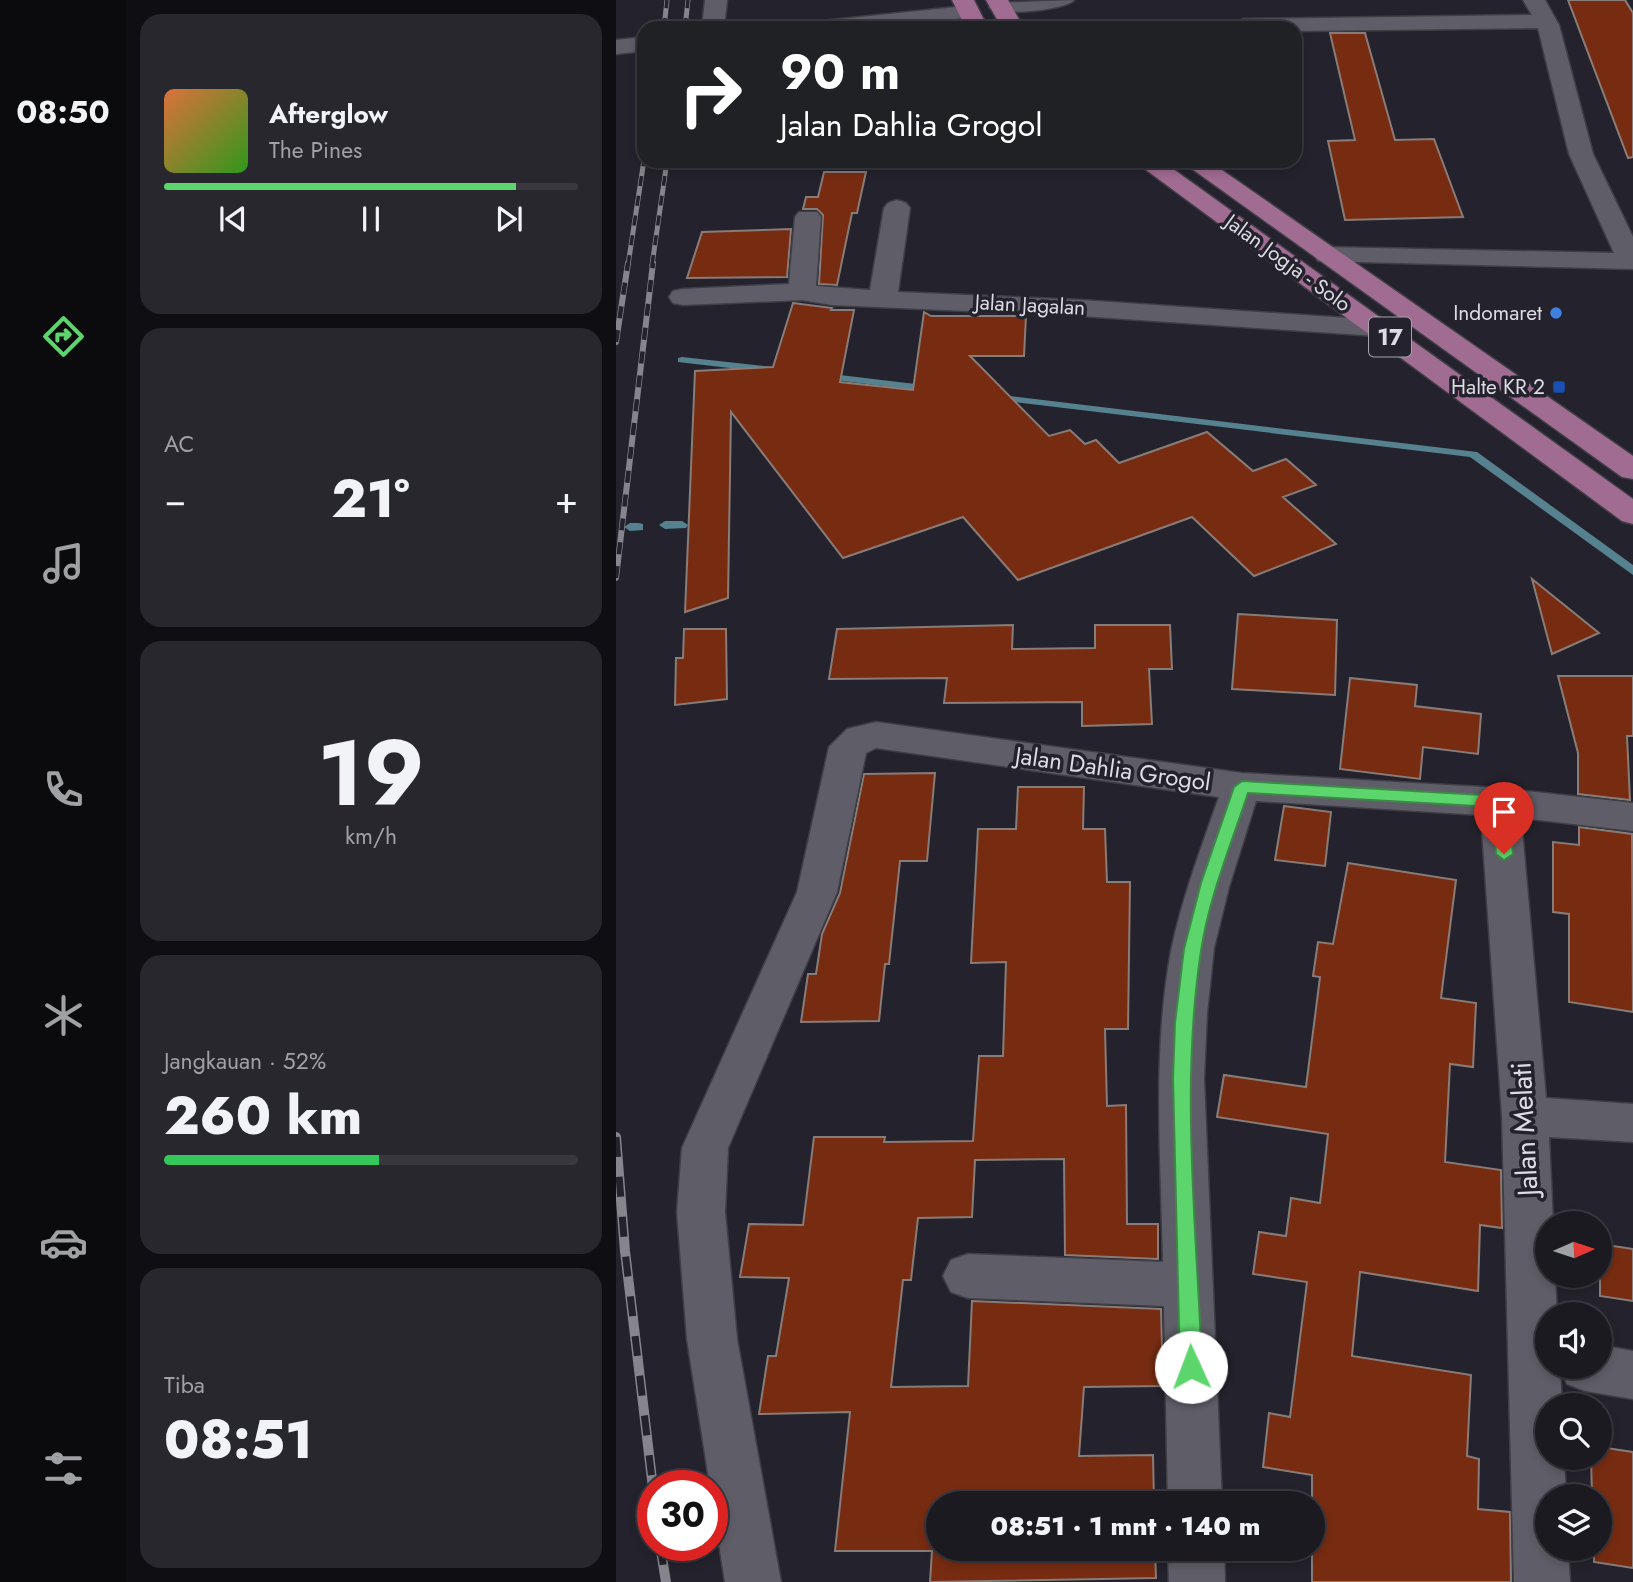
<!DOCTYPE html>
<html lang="id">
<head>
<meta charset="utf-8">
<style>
  :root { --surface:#1b1a21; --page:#28272e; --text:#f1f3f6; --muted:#a0a1a5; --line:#39383f; --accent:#5dd56d }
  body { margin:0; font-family:Jost,sans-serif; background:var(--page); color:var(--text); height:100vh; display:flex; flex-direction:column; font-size:26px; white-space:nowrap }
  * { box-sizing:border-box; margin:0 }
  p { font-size:23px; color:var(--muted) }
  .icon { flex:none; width:38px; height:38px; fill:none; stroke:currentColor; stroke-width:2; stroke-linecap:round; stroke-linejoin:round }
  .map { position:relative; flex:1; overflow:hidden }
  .sheet { display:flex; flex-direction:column; gap:14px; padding:14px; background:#0f0e12; width:490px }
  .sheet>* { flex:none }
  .hud { position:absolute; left:21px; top:21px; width:665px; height:147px; border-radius:21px; box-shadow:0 4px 10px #0003,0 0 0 2px var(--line); background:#202124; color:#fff; overflow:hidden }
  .needle { width:46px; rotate:87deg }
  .tools { position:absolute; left:919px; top:1211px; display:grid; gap:14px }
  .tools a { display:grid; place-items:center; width:77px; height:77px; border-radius:50%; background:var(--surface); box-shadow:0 4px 10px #0003,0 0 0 2px var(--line); font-size:35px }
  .speed { position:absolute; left:21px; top:1470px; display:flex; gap:14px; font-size:35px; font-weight:700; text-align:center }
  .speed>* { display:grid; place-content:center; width:91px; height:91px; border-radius:50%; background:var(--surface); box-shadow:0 4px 10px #0003,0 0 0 2px var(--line); line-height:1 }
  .speed .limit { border:10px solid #d22; background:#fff; color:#111 }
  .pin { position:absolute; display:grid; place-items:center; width:60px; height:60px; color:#fff; margin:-72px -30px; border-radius:50% 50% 50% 0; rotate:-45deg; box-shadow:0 0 7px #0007 }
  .pin .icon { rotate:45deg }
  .me { position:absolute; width:77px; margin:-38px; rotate:358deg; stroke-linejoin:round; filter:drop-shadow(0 0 5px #0008) }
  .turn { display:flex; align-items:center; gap:24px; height:147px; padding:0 28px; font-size:32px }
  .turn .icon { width:91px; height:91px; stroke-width:2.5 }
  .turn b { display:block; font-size:49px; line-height:60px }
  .big { font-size:52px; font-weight:800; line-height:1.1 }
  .sheet .widget { flex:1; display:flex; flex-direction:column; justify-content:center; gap:10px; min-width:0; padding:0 24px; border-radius:21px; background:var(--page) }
  .sheet .dial { align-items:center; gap:0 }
  .dial b { font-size:91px; line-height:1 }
  .song { display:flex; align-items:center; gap:21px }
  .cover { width:84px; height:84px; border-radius:10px; background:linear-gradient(135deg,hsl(20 70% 55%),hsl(110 70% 35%)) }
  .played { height:7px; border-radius:4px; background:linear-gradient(90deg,var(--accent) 85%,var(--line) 85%) }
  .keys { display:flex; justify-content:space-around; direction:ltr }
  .heat { display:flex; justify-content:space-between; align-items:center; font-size:38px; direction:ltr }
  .charge { height:10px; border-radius:5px; background:linear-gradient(90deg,#34c759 52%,var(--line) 0) }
  .trip { position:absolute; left:310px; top:1491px; width:399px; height:70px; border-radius:35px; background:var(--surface); box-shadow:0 4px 10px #0003,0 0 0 2px var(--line); font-weight:800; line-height:70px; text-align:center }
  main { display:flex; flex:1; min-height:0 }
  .tabs { display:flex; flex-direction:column; width:126px; justify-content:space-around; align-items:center; background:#0b0a0d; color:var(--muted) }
  .tabs .icon { width:49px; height:49px }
  .tabs .active { color:var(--accent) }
  .tabs b { font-size:32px; color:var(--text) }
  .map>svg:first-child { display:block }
</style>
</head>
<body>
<main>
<nav class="tabs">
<b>08:50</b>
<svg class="icon active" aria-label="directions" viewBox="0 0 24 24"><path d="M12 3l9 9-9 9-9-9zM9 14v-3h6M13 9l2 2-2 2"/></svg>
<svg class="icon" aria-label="music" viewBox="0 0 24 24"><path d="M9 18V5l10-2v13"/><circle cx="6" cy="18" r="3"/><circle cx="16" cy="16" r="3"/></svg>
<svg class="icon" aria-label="phone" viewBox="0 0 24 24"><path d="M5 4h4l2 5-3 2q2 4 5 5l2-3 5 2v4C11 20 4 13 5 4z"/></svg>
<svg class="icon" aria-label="climate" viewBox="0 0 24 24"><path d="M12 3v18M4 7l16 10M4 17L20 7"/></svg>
<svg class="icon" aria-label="car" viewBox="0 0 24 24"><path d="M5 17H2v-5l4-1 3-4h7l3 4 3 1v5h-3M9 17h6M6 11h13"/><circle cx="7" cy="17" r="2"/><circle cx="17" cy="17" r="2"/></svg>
<svg class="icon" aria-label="filters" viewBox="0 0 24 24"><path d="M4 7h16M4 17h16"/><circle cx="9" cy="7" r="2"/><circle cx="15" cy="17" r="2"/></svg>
</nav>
<section class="sheet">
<div class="widget">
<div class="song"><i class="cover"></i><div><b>Afterglow</b><p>The Pines</p></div></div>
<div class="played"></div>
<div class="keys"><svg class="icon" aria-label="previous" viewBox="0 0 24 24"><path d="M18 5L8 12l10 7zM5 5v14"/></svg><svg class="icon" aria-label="pause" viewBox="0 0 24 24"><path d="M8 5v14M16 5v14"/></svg><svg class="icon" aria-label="next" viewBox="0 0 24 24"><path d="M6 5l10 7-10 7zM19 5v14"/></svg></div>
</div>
<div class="widget"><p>AC</p>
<div class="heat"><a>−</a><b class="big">21°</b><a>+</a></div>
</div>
<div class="widget dial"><b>19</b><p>km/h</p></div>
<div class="widget"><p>Jangkauan · 52%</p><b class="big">260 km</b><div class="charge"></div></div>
<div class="widget"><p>Tiba</p><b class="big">08:51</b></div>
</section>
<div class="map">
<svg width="1017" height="1582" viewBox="0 0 1017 1582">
  <rect width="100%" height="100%" fill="#24222c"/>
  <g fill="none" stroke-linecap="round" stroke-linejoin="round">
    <path fill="#56818e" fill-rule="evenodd" d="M 66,357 L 156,367 L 161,370 L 156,373 L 62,362 L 62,358 Z
      M 207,373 L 316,386 L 321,389 L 316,392 L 203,378 L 203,374 Z
      M 377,394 L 861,452 L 1017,565 L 1017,575 L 854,457 L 373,399 L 373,395 Z
      M 66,521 L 72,525 L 70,528 L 49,529 L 43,525 L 49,521 Z
      M 23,523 L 27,524 L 27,530 L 14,531 L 8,527 L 14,523 Z"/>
  </g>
  <path fill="#772c12" stroke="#887c78" stroke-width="2" d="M 952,0 L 1009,0 L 1017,13 L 1017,157 L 1012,158 Z
    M 714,33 L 749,33 L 779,140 L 818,139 L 847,217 L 729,220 L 712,141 L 739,140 Z
    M 208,172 L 250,172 L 241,213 L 236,213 L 221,285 L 203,284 L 207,215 L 201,209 L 187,209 L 190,197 L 202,197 Z
    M 175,229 L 171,277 L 71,278 L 86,232 Z
    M 177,303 L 216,308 L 215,310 L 238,310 L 224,382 L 297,390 L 308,312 L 315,316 L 410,316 L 408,356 L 354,356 L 433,436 L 454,430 L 469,444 L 480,440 L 503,463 L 591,432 L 637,471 L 670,459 L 700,485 L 667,497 L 720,544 L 638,576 L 576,517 L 402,580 L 347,517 L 227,558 L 115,412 L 112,598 L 69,612 L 79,371 L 157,367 Z
    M 916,579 L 983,633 L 936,654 Z
    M 622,614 L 721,620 L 719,695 L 616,689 Z
    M 397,625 L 396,649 L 479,648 L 479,625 L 554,625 L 556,669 L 533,669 L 536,724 L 466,726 L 466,702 L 328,703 L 331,678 L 213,679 L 221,629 Z
    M 68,629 L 110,629 L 111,699 L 59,705 L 60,658 L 67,658 Z
    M 942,676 L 1017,676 L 1017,736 L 1011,736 L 1014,800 L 962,794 L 962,753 Z
    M 734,678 L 801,685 L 799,706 L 865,714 L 862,754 L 807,747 L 804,779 L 724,769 Z
    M 319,773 L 311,861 L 284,861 L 273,964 L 269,964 L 263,1021 L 185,1022 L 192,974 L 200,974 L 206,934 L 224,893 L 248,774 Z
    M 402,787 L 468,787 L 467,829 L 489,829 L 491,882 L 514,882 L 512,1029 L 489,1029 L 491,1106 L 510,1105 L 511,1224 L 542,1224 L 542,1259 L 449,1255 L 448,1159 L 359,1160 L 356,1217 L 302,1218 L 295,1280 L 287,1280 L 275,1387 L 352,1386 L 356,1301 L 545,1309 L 547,1386 L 468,1387 L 463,1456 L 537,1455 L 538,1503 L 322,1503 L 322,1549 L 539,1549 L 540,1578 L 314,1582 L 316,1551 L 219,1551 L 234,1412 L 143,1414 L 152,1356 L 160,1356 L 173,1278 L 124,1277 L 133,1224 L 187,1225 L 198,1137 L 269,1137 L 268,1142 L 357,1141 L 363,1056 L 387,1056 L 390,962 L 355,963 L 362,829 L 400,829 Z
    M 668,806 L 715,812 L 709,866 L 659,860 Z
    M 963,827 L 1016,834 L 1017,1012 L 953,1002 L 953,914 L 937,912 L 937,842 L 963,845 Z
    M 732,863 L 840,880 L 825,998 L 860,1003 L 857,1067 L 834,1064 L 829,1162 L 885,1170 L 886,1228 L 864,1225 L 862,1291 L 744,1272 L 736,1356 L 855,1375 L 851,1456 L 863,1459 L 862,1509 L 894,1512 L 895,1582 L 696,1582 L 696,1475 L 647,1467 L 653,1413 L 674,1417 L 691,1282 L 637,1274 L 643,1232 L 670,1236 L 675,1198 L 704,1203 L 712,1134 L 601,1117 L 608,1075 L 690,1087 L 704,977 L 697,976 L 702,942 L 717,944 Z
    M 984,1244 L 1017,1249 L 1017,1301 L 984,1296 Z
    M 984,1447 L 1017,1452 L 1017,1568 L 978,1562 L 978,1549 L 984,1549 L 984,1496 L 976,1496 L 975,1458 L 984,1458 Z"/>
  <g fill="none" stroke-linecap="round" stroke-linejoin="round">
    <g stroke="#3f3e45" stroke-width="3">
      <path id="minor" d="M 89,0 L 111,0 L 108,28 L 86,28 Z
        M 458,0 C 450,10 381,17 373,7 L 377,3 Z
        M 907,0 L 929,0 L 943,25 L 977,154 L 1017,237 L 1017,269 L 702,261 L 698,255 L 702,249 L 711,247 L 998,253 L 953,154 L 922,28 L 679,31 L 679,28 L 618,28 L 616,25 L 627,19 L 916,15 Z
        M 281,200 L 290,203 L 294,208 L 282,292 L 465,300 L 761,320 L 771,322 L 775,328 L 771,334 L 761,336 L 465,316 L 216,305 L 186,300 L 67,305 L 57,303 L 53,297 L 57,291 L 67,289 L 173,284 L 179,217 L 183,212 L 201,212 L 205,217 L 200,286 L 254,290 L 268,208 L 272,203 Z
        M 260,722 L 626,773 L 884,788 L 1017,803 L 1017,831 L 905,818 L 930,1098 L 1017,1104 L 1017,1142 L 933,1137 L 937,1223 L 931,1223 L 931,1276 L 939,1276 L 941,1314 L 931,1314 L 931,1367 L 984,1367 L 984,1345 L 1017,1351 L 1017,1399 L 969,1391 L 951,1384 L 944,1368 L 946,1405 L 931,1405 L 931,1458 L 948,1458 L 950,1496 L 931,1496 L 931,1549 L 952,1549 L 954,1582 L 898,1582 L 886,1116 L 865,815 L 640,801 L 613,887 L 598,948 L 591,1013 L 588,1078 L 606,1503 L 552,1503 L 548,1306 L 352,1298 L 335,1292 L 327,1276 L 335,1260 L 352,1254 L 547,1262 C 545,1159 536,1053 555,951 C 566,898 585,848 603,797 L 260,748 L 250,753 L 221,892 L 112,1148 L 109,1212 L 121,1339 L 165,1582 L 109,1582 L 71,1339 L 61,1212 L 66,1148 L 181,892 L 213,747 L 231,729 Z
        M 552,1549 L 608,1549 L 609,1582 L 553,1582 Z"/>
    </g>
    <g stroke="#3f3e45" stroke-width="3">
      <path id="secondary" d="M 350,6 L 361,12 L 358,17 L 258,28 L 185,28 L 196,22 Z
        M 28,37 L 28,51 L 0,54 L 0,40 Z"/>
    </g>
    <g stroke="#3f3e45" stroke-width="3">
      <path id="trunk" d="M 336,0 L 358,0 L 372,28 L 350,28 Z
        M 370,0 L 392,0 L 408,28 L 386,28 Z
        M 518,161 L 546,161 L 1017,499 L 1017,524 L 1006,521 Z
        M 565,161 L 593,161 L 1017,456 L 1017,479 L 1006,477 Z"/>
    </g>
    <use href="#minor" fill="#5f5e68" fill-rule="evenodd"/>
    <use href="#secondary" fill="#5f5e68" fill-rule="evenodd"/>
    <use href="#trunk" fill="#a06c91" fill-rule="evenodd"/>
    <g stroke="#86858d" stroke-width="5">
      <path id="rail-far2" d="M 48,28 L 51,0
        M 69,28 L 72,0
        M 12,265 L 28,160
        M 36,265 L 51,161"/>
    </g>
    <g stroke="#86858d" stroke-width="6">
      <path id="rail-far1" d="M 0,342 L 12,263
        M 0,578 L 37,263"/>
    </g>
    <g stroke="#86858d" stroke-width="10">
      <path id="rail" d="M 0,1137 L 9,1251 L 37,1488
        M 44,1545 L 50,1582"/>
    </g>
    <use href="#rail-far2" stroke="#24222c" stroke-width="3.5" stroke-dasharray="10" stroke-linecap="butt"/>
    <use href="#rail-far1" stroke="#24222c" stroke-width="4.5" stroke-dasharray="12" stroke-linecap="butt"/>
    <use href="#rail" stroke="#24222c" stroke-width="7" stroke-dasharray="20" stroke-linecap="butt"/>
  </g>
  <path fill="#5dd56d" stroke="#3c8a47" stroke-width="2" d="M 626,781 L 884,796 L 892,802 L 897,854 L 888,860 L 880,854 L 877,807 L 632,793 C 615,845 593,897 585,951 C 564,1088 581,1230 586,1367 L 583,1374 L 575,1377 L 568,1374 L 564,1367 L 557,1078 L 559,1023 L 568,949 L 585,883 L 618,787 Z"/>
  <circle fill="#3f7fe0" stroke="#24222c" stroke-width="2.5" cx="940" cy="313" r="7"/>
  <rect fill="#1a4fb4" stroke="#24222c" stroke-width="2.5" x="936" y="380" width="14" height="14" rx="3.5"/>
  <g text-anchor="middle" stroke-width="7" stroke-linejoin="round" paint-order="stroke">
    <g font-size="21" fill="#dcdce2" stroke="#24222c">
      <text transform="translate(672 263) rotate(36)" y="7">Jalan Jogja - Solo</text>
      <text transform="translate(414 305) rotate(3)" y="7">Jalan Jagalan</text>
    </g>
    <g font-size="21" fill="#dcdce2" stroke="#24222c" text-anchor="end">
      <text x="926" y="320">Indomaret</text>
      <text x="929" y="394">Halte KR 2</text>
    </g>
    <rect fill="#24222c" stroke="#a5a4ab" stroke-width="2" x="753" y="317.5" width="42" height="39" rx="5"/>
    <g font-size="23" font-weight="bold" fill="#dcdce2">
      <text x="774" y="345">17</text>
    </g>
    <g font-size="24" fill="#dcdce2" stroke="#24222c">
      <text transform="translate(497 769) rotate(8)" y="8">Jalan Dahlia Grogol</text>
    </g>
    <g font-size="28" fill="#dcdce2" stroke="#24222c">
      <text transform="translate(908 1129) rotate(-93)" y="10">Jalan Melati</text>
    </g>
  </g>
</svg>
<div class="tools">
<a><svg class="needle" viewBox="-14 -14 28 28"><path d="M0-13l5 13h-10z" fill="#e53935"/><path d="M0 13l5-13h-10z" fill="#a0a1a5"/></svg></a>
<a><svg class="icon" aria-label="sound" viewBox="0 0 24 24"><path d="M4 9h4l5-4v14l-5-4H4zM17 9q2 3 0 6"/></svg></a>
<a><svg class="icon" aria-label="search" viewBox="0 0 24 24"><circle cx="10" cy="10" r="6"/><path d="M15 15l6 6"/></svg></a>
<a><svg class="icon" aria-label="layers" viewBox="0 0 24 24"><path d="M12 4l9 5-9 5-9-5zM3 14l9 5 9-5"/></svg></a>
</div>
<div class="speed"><div class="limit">30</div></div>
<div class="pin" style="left:888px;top:854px;background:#d93025"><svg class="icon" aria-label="arrive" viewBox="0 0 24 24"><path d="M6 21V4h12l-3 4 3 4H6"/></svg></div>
<svg class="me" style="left:575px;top:1367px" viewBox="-20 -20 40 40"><circle r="19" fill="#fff"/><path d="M0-13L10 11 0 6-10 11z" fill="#5dd56d"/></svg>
<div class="trip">08:51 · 1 mnt · 140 m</div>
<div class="hud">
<div class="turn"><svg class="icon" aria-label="right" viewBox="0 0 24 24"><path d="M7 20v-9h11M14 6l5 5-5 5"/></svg><div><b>90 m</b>Jalan Dahlia Grogol</div></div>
</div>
</div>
</main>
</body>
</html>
